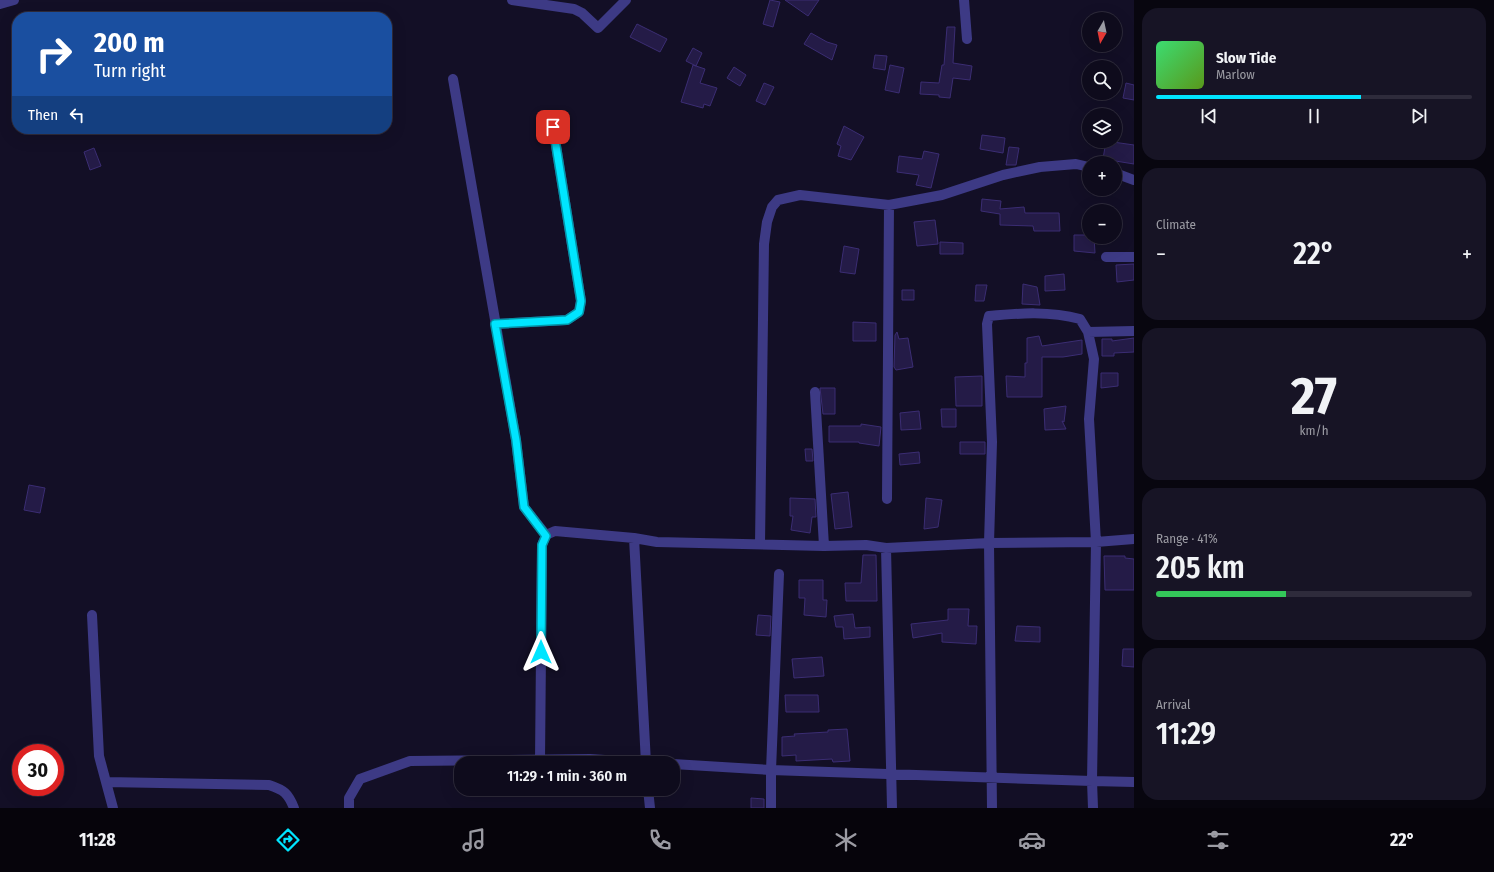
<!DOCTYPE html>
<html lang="en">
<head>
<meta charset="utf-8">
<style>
  :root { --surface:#0e0b1c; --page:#171425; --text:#f1f3f6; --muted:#9b9ba3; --line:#2e2b3b; --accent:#00e5ff }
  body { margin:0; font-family:"Fira Sans Condensed",sans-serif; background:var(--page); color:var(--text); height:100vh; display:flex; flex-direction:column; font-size:15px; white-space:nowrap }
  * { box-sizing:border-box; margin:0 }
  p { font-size:13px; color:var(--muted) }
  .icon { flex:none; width:22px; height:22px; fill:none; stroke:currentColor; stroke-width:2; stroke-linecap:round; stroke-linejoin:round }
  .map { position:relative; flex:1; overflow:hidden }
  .sheet { display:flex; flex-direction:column; gap:8px; padding:8px; background:#08060f; width:360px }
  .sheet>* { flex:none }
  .top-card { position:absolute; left:12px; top:12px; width:380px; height:122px; border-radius:16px; box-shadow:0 4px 16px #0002,0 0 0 1px var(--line); background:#1a4fa0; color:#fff; overflow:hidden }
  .needle { width:26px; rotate:189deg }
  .controls { position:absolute; left:1082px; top:12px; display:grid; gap:8px }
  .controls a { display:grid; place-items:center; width:40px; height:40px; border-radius:50%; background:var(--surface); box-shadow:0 4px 16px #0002,0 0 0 1px var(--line); font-size:20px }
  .speed { position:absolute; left:12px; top:744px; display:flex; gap:8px; font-size:20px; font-weight:700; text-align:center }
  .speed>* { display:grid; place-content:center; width:52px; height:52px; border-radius:50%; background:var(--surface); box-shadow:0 4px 16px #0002,0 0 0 1px var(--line); line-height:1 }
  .speed .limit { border:6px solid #d22; background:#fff; color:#111 }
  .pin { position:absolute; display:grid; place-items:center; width:34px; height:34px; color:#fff; margin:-17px; border-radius:8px; box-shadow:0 2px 6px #0006 }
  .me { position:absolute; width:44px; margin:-22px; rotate:0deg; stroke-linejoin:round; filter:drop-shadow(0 0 3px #0008) }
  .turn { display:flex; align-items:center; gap:14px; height:84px; padding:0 16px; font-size:18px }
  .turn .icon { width:52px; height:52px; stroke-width:2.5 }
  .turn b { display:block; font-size:28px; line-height:34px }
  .then { display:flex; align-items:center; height:38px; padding:0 16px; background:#0003; gap:8px; font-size:15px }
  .big { font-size:30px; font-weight:600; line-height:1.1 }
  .sheet .widget { flex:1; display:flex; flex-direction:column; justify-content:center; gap:6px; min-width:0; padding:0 14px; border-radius:16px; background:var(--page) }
  .sheet .dial { align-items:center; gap:0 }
  .dial b { font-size:52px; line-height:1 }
  .song { display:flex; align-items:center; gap:12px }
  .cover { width:48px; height:48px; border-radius:6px; background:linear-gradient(135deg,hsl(140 70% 55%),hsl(90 70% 35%)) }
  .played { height:4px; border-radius:2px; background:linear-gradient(90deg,var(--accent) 65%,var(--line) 65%) }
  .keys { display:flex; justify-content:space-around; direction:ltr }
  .heat { display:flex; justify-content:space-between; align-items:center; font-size:22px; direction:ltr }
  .charge { height:6px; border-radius:3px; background:linear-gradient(90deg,#34c759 41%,var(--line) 0) }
  .trip { position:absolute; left:454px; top:756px; width:226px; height:40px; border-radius:16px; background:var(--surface); box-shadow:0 4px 16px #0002,0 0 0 1px var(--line); font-weight:600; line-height:40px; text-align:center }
  .dock { display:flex; height:64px; justify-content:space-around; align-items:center; background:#06040b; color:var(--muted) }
  .dock .icon { width:28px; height:28px }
  .dock .selected { color:var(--accent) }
  .dock b { font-size:18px; color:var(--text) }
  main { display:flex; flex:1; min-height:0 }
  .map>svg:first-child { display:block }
</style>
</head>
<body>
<main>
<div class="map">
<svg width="1134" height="808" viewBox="0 0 1134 808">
  <rect width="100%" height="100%" fill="#130f26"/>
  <path fill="#241b47" stroke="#3b2d73" d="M 770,0 L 780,2 L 773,27 L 763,24 Z
    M 785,0 L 819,0 L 808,16 Z
    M 637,24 L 667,39 L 660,52 L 630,37 Z
    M 947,27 L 955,27 L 953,63 L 972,66 L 970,80 L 953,78 L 950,98 L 939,97 L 939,95 L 920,94 L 921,82 L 939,83 L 942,65 L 944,65 Z
    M 811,33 L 827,42 L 837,45 L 832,60 L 804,44 Z
    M 693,48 L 702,53 L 696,66 L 686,61 Z
    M 875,55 L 887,56 L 885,70 L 873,68 Z
    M 693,65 L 705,69 L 700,83 L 717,88 L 710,106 L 704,104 L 703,108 L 681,102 Z
    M 890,65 L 904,68 L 899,93 L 885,90 Z
    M 734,67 L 746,75 L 740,86 L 727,78 Z
    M 764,83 L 774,87 L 765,105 L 756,101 Z
    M 1126,83 L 1134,85 L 1134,100 L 1123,98 Z
    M 844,126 L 864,137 L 851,160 L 838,156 L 841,146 L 837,144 Z
    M 982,135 L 1005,138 L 1003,153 L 980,149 Z
    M 1106,141 L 1134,145 L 1134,164 L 1103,159 Z
    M 1009,147 L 1019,148 L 1016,165 L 1006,165 Z
    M 94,148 L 101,166 L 90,170 L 84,152 Z
    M 924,151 L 939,154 L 931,188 L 916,185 L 919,175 L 897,172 L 899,156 L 922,159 Z
    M 982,199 L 1001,201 L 1000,209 L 1024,207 L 1025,213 L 1059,213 L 1060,231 L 1034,231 L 1033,226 L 1000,225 L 1000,214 L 981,211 Z
    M 935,220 L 938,244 L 917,246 L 914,222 Z
    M 1074,235 L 1089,235 L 1089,237 L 1094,237 L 1095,253 L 1074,251 Z
    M 940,242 L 963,243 L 963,254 L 940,254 Z
    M 844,246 L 859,249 L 855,274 L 840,272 Z
    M 1134,264 L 1134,280 L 1117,282 L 1116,265 Z
    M 1064,274 L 1065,290 L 1045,291 L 1045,276 Z
    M 1023,284 L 1037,287 L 1040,305 L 1022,304 Z
    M 976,285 L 987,285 L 984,301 L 975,301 Z
    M 902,290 L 914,290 L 914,300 L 902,300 Z
    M 853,322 L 876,323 L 876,341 L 853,341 Z
    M 897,332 L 899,339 L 908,338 L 913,367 L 896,370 L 894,367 L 895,335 Z
    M 1039,336 L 1042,346 L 1082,340 L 1082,354 L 1063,357 L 1042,357 L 1042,397 L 1007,397 L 1006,376 L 1025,377 L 1025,363 L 1027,363 L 1027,338 Z
    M 1134,338 L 1134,352 L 1114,353 L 1114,356 L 1102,356 L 1102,339 L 1112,339 L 1112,341 Z
    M 1101,373 L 1118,373 L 1118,386 L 1101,388 Z
    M 982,376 L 982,406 L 956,406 L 955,377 Z
    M 820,388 L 835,388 L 835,414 L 823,414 Z
    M 1066,406 L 1064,422 L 1062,421 L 1066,429 L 1045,430 L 1044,409 Z
    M 941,409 L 956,409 L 956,427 L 942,427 Z
    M 919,411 L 921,429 L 901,430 L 900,413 Z
    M 861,424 L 881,427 L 879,446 L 859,443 L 859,442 L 829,442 L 829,426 L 861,426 Z
    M 960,442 L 985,442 L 985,454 L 960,454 Z
    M 805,449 L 812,449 L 813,461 L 806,461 Z
    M 919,452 L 920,463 L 900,465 L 899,454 Z
    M 29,485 L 45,488 L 40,513 L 24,510 Z
    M 848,492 L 852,527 L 835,529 L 831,494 Z
    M 790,498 L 815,499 L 816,517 L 812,517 L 810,533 L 791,530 L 793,516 L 790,516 Z
    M 926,498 L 942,500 L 938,527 L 924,529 Z
    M 863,555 L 876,555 L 877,601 L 846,601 L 845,583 L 861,583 Z
    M 1104,556 L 1125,556 L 1125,558 L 1134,559 L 1134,590 L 1105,590 Z
    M 799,580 L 823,580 L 823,600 L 827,600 L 826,617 L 804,615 L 805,598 L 799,598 Z
    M 948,609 L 969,609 L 968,626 L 977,626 L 976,644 L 942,642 L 942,633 L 913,638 L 911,624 L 948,620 Z
    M 853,614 L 855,628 L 870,627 L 870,637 L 844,639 L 843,627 L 836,627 L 834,616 Z
    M 758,615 L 771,616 L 770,636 L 756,635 Z
    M 1017,626 L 1040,627 L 1040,642 L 1015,641 Z
    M 1123,649 L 1134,649 L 1134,667 L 1122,666 Z
    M 822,657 L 824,676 L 794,678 L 792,659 Z
    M 785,695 L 818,695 L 819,712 L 786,712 Z
    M 847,729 L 850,761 L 833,762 L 832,759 L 796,761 L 796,755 L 782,756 L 782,737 L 795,736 L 794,734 L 828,732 L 828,730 Z
    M 751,798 L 764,799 L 764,808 L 751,808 Z"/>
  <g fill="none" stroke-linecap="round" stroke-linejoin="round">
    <path stroke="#3d3a85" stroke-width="10" d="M 512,0 L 574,9 L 582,13 L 598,28 L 626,0
      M 964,0 L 967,39
      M 0,4 L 14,0
      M 453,79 L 516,440 L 524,507 L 546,535
      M 1115,173 L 1134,180
      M 1106,257 L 1134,257
      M 495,324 L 567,320 L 579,312 L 581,301 L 553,127
      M 1088,332 L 1134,331
      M 815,392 L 824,546
      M 887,499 L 889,205
      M 634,538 L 646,763
      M 760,544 L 764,244 L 767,222 L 772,207 L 778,200 L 800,195 L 889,205 L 942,195 L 1003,175 L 1040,167 L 1076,164 L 1089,167
      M 886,548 L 892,808
      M 92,615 L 99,756 L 113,808
      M 540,760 L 542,545 L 546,535 L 555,531 L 634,538 L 657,542 L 824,546 L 866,545 L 886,548 L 989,543 L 1096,542 L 1134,539
      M 673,764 L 771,770 L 1092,781 L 1134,782
      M 106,782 L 269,785 C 284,790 288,793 294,808
      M 648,789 L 650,808
      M 349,808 L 349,798 L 360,779 L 410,761 L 590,759 L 649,763
      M 771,808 L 771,770 L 779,574
      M 992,808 L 989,543 L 992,442 L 987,324 L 989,316 C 1020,313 1050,311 1080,319 L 1088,332 L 1094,359 L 1089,419 L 1096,542 L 1092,781 L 1093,808"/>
  </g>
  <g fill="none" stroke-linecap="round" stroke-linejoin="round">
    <g stroke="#0095a6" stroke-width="10">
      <path id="route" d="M 541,652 L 542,545 L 546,536 L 524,507 L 516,440 L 495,324 L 567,320 L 579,312 L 581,301 L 553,127"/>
    </g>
    <use href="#route" stroke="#00e5ff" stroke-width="7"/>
  </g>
</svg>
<div class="controls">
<a><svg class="needle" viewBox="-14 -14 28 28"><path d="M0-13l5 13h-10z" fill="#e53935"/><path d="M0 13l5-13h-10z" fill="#9b9ba3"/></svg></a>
<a><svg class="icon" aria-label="search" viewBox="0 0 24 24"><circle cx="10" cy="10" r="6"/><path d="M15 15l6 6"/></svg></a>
<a><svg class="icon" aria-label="layers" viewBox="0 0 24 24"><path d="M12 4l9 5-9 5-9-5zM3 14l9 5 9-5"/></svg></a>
<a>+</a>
<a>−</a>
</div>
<div class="speed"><div class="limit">30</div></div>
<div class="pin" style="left:553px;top:127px;background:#d93025"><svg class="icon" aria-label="arrive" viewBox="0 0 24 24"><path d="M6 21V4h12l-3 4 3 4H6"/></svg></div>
<svg class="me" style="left:541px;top:652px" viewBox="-20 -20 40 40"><path d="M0-17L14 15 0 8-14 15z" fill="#00e5ff" stroke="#fff" stroke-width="4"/></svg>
<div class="trip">11:29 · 1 min · 360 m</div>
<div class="top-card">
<div class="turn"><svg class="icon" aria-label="right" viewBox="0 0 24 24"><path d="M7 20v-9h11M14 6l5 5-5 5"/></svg><div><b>200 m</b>Turn right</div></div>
<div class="then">Then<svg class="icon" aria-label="left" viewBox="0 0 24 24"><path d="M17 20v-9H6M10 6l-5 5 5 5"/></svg></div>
</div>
</div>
<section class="sheet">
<div class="widget">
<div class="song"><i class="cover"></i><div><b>Slow Tide</b><p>Marlow</p></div></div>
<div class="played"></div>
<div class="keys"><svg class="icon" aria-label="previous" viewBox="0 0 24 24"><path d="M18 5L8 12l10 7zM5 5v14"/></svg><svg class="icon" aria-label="pause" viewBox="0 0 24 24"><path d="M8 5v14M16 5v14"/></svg><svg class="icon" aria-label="next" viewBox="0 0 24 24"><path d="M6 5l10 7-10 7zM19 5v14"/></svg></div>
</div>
<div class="widget"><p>Climate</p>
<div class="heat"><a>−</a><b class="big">22°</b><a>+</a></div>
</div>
<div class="widget dial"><b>27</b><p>km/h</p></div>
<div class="widget"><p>Range · 41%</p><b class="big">205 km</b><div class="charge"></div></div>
<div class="widget"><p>Arrival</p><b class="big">11:29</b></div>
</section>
</main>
<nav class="dock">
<b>11:28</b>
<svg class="icon selected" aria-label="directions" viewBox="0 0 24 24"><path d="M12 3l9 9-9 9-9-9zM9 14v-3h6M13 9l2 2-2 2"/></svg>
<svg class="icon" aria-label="music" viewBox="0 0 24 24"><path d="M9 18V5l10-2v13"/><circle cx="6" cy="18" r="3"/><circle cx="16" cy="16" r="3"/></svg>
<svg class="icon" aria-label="phone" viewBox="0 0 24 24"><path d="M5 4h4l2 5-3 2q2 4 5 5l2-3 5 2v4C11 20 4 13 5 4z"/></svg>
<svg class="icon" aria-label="climate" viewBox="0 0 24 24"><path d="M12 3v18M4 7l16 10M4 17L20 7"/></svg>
<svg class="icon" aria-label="car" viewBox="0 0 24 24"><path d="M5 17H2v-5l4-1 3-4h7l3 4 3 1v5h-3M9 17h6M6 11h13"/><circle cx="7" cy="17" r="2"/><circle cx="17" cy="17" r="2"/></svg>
<svg class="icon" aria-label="filters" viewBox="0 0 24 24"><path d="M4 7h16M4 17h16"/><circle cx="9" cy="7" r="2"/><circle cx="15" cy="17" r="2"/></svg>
<b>22°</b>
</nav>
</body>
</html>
